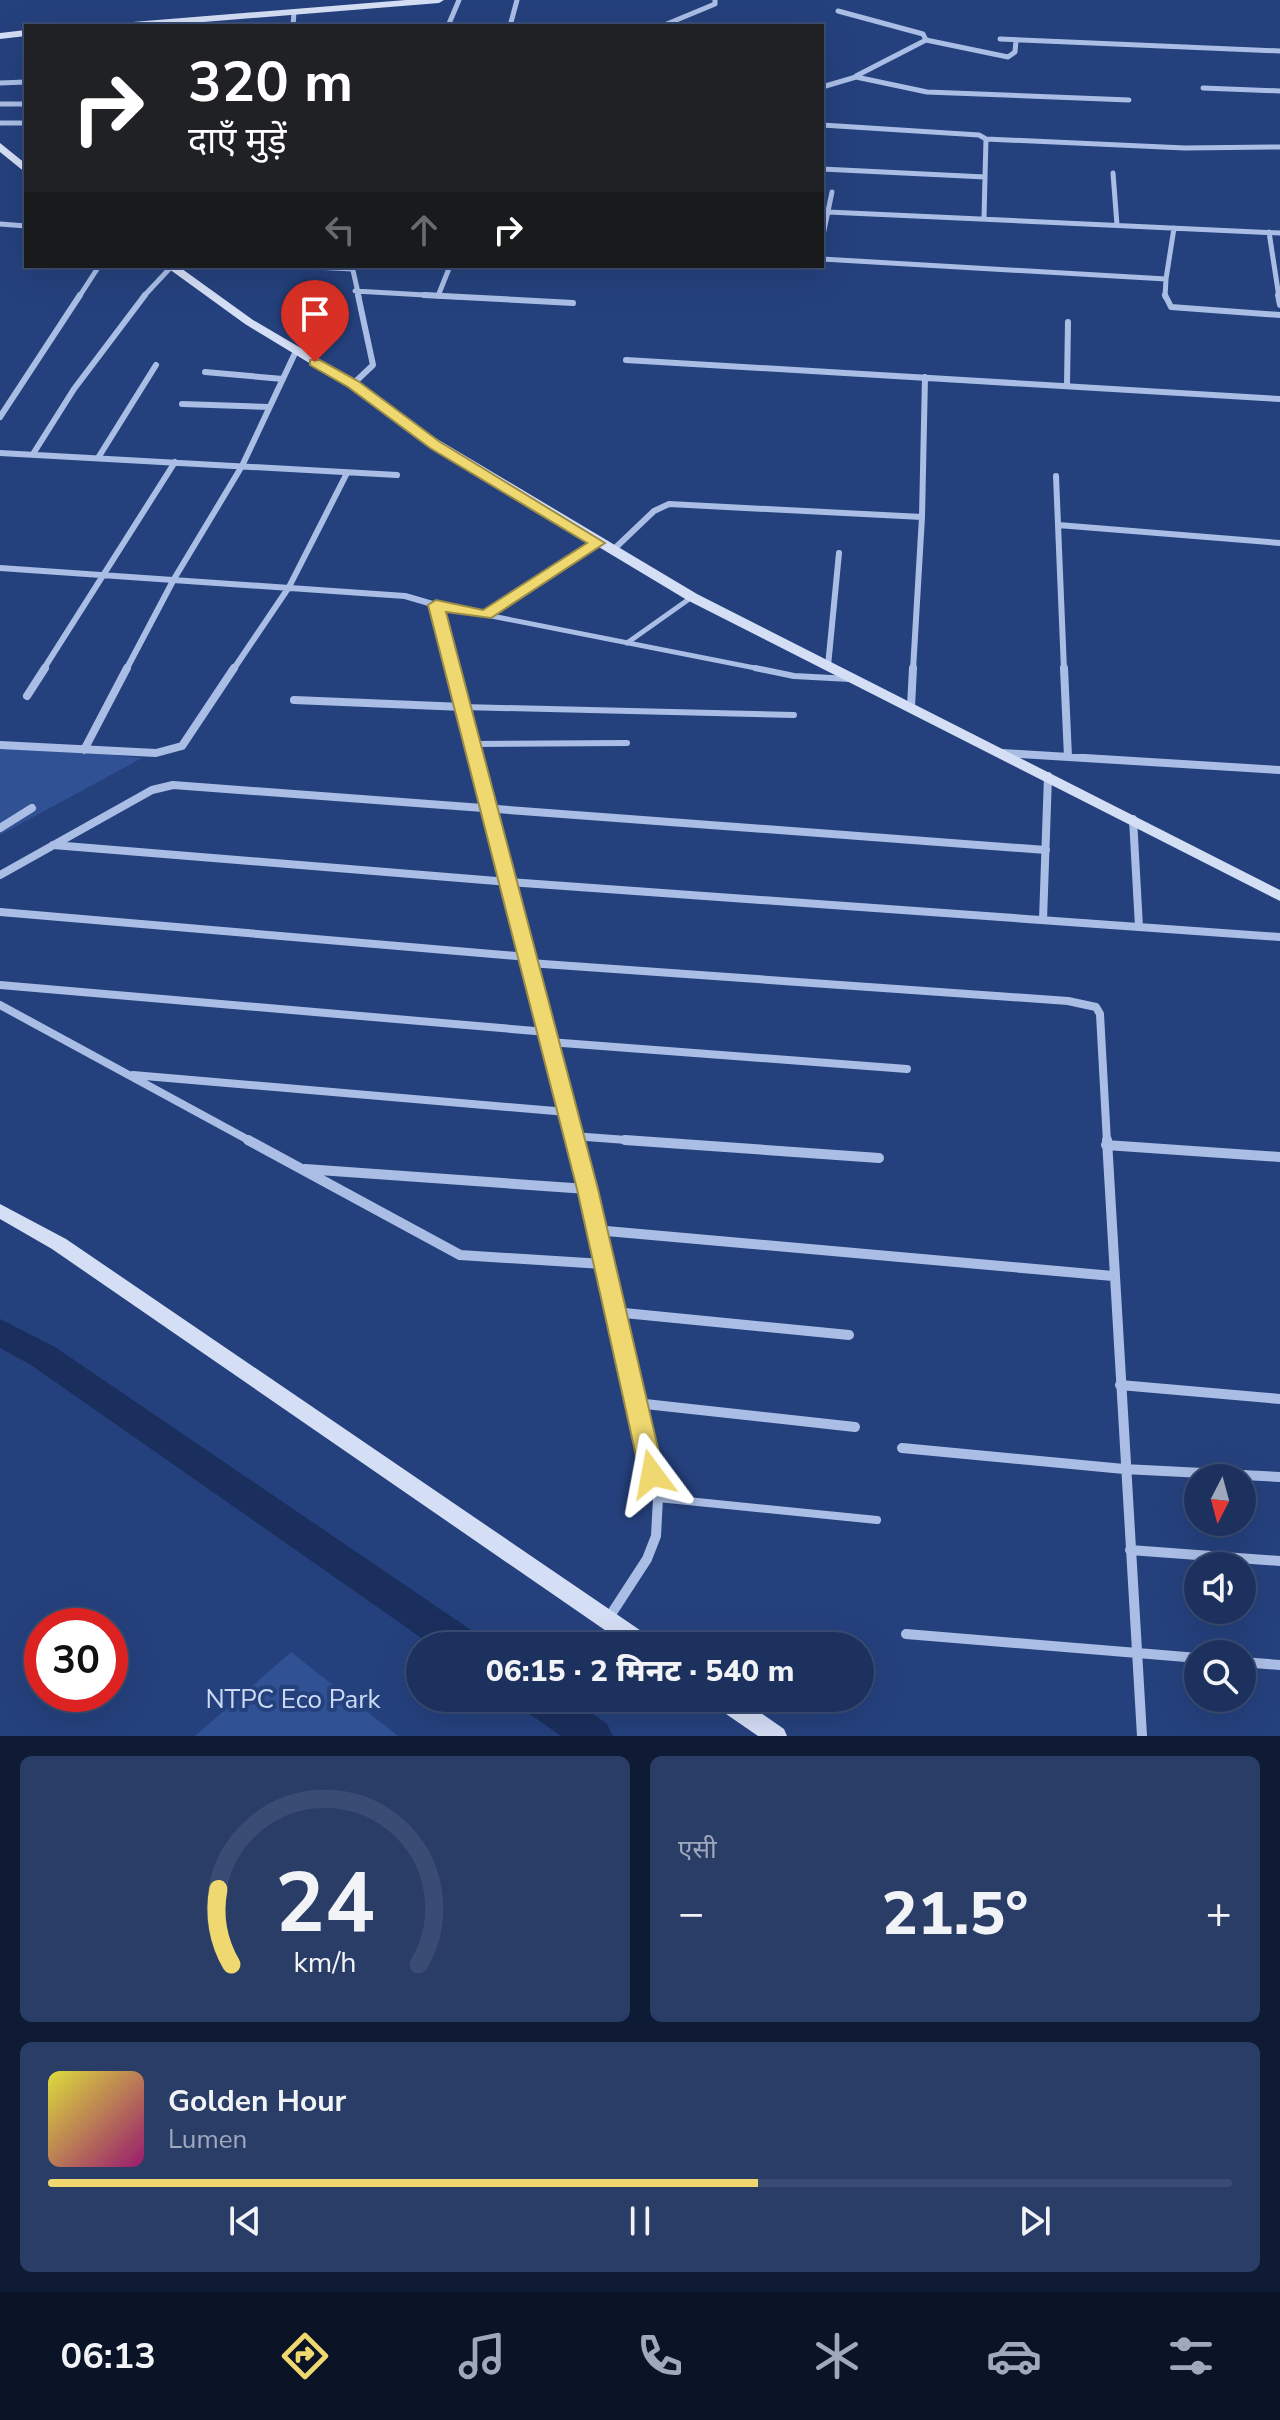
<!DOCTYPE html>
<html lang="hi">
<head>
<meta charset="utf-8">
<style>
  :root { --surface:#1c315e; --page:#293d67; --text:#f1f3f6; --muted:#a0a9bc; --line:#3a4c73; --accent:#eed86f }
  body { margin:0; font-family:"Nunito Sans","Noto Sans Devanagari",sans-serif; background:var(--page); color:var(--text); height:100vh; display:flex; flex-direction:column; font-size:30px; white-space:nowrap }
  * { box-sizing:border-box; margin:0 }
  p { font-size:26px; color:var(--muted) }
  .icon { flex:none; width:44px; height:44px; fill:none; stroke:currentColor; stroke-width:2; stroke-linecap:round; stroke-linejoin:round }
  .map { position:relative; height:1736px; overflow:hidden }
  .details { display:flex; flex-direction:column; gap:20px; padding:20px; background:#0f1b34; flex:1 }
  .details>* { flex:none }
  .guide { position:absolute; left:24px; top:24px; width:800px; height:244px; border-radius:0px; box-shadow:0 8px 32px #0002,0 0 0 2px var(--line); background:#202124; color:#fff; overflow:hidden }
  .needle { width:52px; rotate:186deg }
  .buttons { position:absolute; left:1184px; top:1464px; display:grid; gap:16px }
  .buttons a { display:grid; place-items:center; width:72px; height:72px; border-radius:50%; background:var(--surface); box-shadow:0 8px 32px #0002,0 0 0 2px var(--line); font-size:40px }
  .speed { position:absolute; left:24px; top:1608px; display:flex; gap:16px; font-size:40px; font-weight:700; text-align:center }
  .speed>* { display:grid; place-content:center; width:104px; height:104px; border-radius:50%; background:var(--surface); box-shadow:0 8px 32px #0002,0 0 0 2px var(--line); line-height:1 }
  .speed .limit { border:12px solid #d22; background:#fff; color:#111 }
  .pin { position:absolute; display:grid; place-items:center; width:68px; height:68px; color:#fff; margin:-82px -34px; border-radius:50% 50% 50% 0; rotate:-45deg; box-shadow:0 0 8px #0007 }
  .pin .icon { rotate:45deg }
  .me { position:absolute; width:88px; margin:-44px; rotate:347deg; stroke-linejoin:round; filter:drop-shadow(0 0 6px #0008) }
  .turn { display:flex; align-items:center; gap:28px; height:168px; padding:0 32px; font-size:36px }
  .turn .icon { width:104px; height:104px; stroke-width:2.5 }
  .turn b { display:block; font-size:56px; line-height:68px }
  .lanes { display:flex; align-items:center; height:76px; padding:0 32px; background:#0003; justify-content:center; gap:40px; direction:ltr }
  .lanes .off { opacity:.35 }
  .big { font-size:60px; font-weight:800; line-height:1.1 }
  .details .widget { flex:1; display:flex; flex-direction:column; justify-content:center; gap:12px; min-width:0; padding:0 28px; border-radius:12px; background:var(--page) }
  .details .dial { align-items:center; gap:0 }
  .dial svg { height:208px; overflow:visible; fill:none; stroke:var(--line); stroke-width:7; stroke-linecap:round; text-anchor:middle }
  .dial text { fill:var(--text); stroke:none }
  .song { display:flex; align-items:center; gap:24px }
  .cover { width:96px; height:96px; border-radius:12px; background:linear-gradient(135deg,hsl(60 70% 55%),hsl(320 70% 35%)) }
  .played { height:8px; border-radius:4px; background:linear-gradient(90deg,var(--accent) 60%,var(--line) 60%) }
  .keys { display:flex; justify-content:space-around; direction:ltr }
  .heat { display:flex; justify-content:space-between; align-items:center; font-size:44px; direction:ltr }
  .details .tiles { flex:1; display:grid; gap:20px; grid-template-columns:1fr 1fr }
  .widget:last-child { grid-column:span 2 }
  .trip { position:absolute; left:406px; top:1632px; width:468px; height:80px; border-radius:40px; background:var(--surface); box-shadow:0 8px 32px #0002,0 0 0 2px var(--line); font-weight:800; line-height:80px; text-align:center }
  .menu { display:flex; height:128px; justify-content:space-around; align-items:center; background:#0b1426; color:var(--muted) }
  .menu .icon { width:56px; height:56px }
  .menu .on { color:var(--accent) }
  .menu b { font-size:36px; color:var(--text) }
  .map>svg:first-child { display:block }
</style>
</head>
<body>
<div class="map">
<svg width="1280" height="1736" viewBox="0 0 1280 1736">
  <rect width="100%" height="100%" fill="#25417d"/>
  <path fill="#305194" d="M 0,744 L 142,758 L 0,835 Z
    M 291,1652 L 398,1736 L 195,1736 Z"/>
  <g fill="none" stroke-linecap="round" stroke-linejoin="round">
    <path fill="#1a2f5d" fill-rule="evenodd" d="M 0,1319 L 55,1347 L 477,1634 L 482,1646 L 433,1646 L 31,1365 L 0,1348 Z
      M 518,1698 L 570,1698 L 607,1724 L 613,1736 L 561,1736 L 524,1710 Z"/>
    <path stroke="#aabee5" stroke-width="5" d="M 436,605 L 765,670
      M 485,615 L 598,543
      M 627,643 L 692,597"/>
    <path stroke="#aabee5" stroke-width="6" d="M 755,668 L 794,676 L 850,679
      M 463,707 L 794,715
      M 473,744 L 627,743"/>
    <path stroke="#aabee5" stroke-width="8" d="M 658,1498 L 877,1520"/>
    <path stroke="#aabee5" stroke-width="5" d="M 838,11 L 923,34 L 926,40 L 1008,57 L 1015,52 L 1016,40
      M 293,26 L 294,12
      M 448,26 L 459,0
      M 510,26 L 517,0
      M 662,26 L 715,4 L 715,0
      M 1000,39 L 1280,51
      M 856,76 L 926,40
      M 0,83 L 26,82
      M 822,87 L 856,77 L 927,92 L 1129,100
      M 1203,88 L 1280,91
      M 0,104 L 26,104
      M 0,123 L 26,123
      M 822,125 L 979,135 L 986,139 L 985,177 L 822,169
      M 986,139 L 1185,148 L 1280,147
      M 1113,173 L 1117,225
      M 828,212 L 1280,233
      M 984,219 L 985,177
      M 0,224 L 26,226
      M 1269,232 L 1279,297
      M 822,240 L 832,192
      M 822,259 L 1166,279 L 1165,297
      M 296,266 L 352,269
      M 352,266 L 359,297
      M 1166,279 L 1174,228
      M 355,291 L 460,297
      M 438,296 L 450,266
      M 79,297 L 99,266
      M 143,297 L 172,266"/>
    <path stroke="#aabee5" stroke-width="6" d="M 424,295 L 573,303
      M 1165,295 L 1171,307 L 1280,315
      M 1278,295 L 1280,305
      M 626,360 L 1280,399
      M 205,372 L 283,379
      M 353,384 L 373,365 L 358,295
      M 1067,385 L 1068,322
      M 182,404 L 269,407
      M 0,417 L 80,295
      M 0,453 L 397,475
      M 33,454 L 74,389 L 145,295
      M 98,458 L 156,365
      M 1056,476 L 1064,670
      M 1058,525 L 1280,543
      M 612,551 L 654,511 L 669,504 L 922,517
      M 0,568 L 405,596 L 436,605 L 453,670
      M 828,666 L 839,553
      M 43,670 L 175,462
      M 126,670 L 174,579 L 242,466 L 296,351
      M 233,670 L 289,587 L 347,473
      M 913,670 L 922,517 L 925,377"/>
    <path stroke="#aabee5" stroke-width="8" d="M 452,668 L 575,1142
      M 1064,668 L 1068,757
      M 27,696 L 45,668
      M 294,700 L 463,707
      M 911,707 L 913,668
      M 0,745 L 156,753 L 182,746 L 234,668
      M 84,750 L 127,668
      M 1003,753 L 1280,770
      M 1133,819 L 1139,927
      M 0,828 L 32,808
      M 53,845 L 509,882 L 1280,937
      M 0,875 L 152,790 L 173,785 L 1046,850
      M 0,912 L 528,957
      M 1043,920 L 1048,776
      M 529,963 L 1068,1001 L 1096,1007 L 1100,1014 L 1107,1142
      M 0,985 L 547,1032
      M 0,1005 L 252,1142
      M 549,1042 L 907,1069
      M 133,1075 L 567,1112
      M 573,1136 L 653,1142"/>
    <path stroke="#aabee5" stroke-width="10" d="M 248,1140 L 460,1255 L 603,1264
      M 574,1140 L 658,1498 L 656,1536 L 647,1559 L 608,1619
      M 625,1140 L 879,1158
      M 1107,1140 L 1142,1736
      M 1106,1145 L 1280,1157
      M 305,1169 L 587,1189
      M 595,1230 L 1113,1276
      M 614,1312 L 849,1335
      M 1120,1385 L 1280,1399
      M 636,1403 L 855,1427
      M 902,1448 L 1124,1469 L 1280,1477
      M 1130,1550 L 1280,1561
      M 906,1634 L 1198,1658
      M 1242,1662 L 1280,1665"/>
    <path fill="#d4def5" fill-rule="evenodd" d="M 406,0 L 444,0 L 439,3 L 154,26 L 115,26 L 120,23 Z
      M 26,30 L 26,36 L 0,39 L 0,33 Z
      M 0,143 L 26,164 L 26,173 L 0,152 Z
      M 165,266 L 178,266 L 253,320 L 357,381 L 422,430 L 697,594 L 1280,890 L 1280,901 L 687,600 L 414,436 L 349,387 L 245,324 Z
      M 0,1204 L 66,1239 L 653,1639 L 656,1646 L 628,1646 L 52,1249 L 0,1219 Z
      M 710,1698 L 739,1698 L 784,1729 L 787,1736 L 758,1736 L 713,1705 Z"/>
  </g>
  <path fill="#eed86f" stroke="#9b8c48" stroke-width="2" d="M 310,360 L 320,360 L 358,381 L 440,442 L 605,543 L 491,618 L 446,612 L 598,1189 L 664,1474 L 660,1481 L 652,1484 L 644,1481 L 640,1474 L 577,1189 L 428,605 L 436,600 L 483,610 L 587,543 L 430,448 L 348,387 L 310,365 Z"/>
  <g text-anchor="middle" stroke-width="8" stroke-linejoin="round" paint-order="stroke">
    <g font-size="26" fill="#cddaf4" stroke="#25417d">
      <text x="293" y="1708">NTPC Eco Park</text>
    </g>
  </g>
</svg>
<div class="buttons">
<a><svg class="needle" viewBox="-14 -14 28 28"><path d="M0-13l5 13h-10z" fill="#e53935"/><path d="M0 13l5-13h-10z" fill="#a0a9bc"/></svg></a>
<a><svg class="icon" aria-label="sound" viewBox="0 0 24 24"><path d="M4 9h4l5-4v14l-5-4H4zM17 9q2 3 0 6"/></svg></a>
<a><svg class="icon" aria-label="search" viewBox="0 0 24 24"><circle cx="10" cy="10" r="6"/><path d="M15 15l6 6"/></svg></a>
</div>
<div class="speed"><div class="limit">30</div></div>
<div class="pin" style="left:315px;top:362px;background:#d93025"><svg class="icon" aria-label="arrive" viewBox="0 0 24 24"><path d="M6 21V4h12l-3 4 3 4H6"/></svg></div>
<svg class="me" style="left:652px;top:1474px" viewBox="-20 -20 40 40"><path d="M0-17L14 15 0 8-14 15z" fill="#eed86f" stroke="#fff" stroke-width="4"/></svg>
<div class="trip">06:15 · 2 मिनट · 540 m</div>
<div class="guide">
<div class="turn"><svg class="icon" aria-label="right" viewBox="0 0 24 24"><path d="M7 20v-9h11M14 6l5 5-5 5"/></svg><div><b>320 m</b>दाएँ मुड़ें</div></div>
<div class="lanes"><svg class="icon off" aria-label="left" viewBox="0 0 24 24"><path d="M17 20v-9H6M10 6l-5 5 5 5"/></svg><svg class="icon off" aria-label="ahead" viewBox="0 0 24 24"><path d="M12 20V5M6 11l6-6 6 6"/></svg><svg class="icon" aria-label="right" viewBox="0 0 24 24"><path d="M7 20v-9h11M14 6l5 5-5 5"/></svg></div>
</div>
</div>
<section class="details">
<div class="tiles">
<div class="widget dial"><svg viewBox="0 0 100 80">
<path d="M14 69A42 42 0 1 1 86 69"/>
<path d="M14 69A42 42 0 0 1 9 40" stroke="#eed86f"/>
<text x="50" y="56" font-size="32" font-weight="700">24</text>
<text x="50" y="72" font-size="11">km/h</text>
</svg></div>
<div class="widget"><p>एसी</p>
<div class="heat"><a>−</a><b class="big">21.5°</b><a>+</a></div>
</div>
<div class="widget">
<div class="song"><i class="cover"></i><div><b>Golden Hour</b><p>Lumen</p></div></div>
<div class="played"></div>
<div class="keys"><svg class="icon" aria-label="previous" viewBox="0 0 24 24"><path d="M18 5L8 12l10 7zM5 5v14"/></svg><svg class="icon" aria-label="pause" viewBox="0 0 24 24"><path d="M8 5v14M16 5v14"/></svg><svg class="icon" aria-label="next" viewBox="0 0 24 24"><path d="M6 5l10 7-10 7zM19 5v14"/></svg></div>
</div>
</div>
</section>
<nav class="menu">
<b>06:13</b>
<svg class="icon on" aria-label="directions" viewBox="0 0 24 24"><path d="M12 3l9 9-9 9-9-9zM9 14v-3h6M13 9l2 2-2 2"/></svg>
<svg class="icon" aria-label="music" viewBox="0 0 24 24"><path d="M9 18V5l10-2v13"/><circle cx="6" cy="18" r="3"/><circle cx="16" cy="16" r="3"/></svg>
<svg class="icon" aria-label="phone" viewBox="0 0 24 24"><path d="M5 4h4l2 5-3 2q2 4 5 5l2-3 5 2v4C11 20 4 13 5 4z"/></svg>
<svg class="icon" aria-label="climate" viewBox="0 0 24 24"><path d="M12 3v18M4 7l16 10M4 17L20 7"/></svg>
<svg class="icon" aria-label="car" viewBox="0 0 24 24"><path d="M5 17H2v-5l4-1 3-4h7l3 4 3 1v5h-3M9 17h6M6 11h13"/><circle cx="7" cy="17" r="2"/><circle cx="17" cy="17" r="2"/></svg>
<svg class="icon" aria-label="filters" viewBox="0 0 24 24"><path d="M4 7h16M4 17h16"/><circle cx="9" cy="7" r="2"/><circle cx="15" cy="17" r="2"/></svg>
</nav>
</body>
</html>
